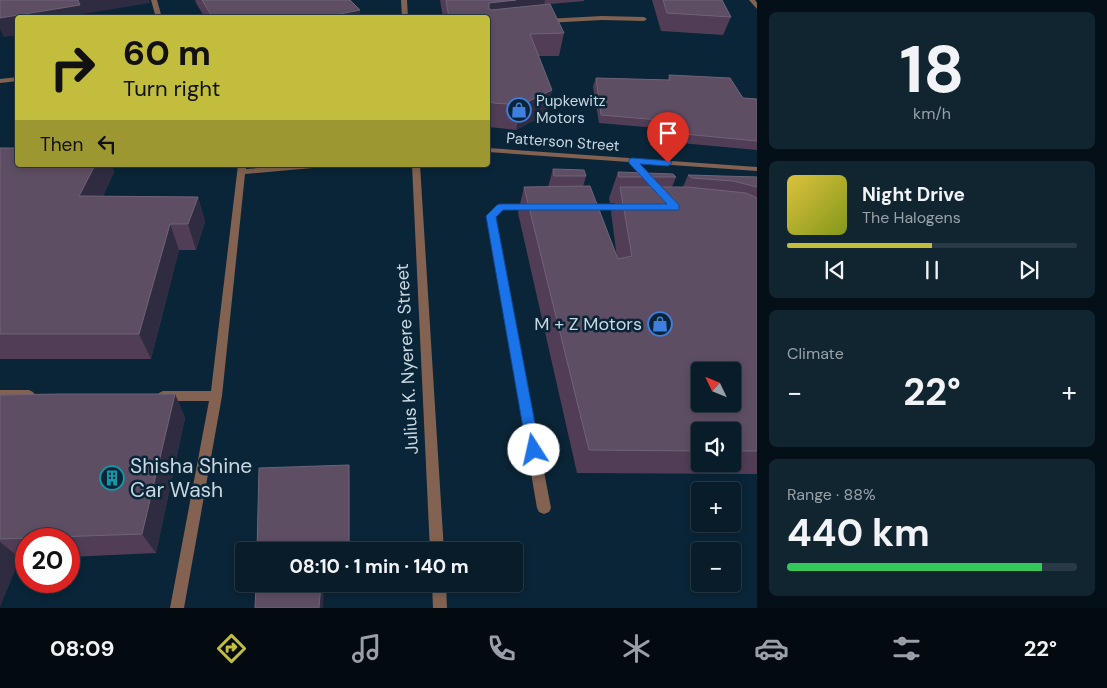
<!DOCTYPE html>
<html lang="en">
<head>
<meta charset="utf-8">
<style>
  :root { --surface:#081c29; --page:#112531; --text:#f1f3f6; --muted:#98a1a8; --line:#293a46; --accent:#c3bd3e }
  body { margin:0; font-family:"DM Sans",sans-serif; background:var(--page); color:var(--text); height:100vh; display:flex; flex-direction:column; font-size:19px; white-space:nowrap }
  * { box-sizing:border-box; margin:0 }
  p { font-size:16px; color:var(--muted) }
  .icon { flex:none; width:28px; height:28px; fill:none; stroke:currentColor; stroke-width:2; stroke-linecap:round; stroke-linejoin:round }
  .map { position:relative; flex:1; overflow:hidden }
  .drawer { display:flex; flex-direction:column; gap:12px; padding:12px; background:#040f17; width:350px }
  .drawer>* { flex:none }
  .banner { position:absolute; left:15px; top:15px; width:475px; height:152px; border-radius:5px; box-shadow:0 2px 8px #0003,0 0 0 1px var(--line); background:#c3bd3e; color:#111; overflow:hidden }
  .needle { width:32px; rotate:313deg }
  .controls { position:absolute; left:691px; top:362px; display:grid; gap:10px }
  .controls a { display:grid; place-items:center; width:50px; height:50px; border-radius:5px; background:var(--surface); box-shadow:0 2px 8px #0003,0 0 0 1px var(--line); font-size:25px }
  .speed { position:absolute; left:15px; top:528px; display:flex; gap:10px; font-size:25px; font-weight:700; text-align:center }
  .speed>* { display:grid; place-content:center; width:65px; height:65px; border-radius:50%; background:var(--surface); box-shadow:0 2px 8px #0003,0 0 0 1px var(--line); line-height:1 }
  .speed .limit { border:8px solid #d22; background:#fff; color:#111 }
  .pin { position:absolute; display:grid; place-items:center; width:42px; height:42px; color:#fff; margin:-51px -21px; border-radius:50% 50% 50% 0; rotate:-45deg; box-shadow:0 0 5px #0007 }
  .pin .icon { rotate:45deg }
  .me { position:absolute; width:55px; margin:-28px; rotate:350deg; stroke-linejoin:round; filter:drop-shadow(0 0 4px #0008) }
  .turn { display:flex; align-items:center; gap:18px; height:105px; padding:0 25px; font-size:22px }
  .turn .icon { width:65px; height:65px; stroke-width:2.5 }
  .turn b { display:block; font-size:35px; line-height:42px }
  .then { display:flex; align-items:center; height:48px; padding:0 25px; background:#0003; gap:10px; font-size:19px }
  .big { font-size:38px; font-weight:700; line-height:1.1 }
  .drawer .card { flex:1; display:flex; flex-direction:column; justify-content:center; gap:8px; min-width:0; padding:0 18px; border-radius:8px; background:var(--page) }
  .drawer .dial { align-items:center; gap:0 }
  .dial b { font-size:65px; line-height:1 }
  .song { display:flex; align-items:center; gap:15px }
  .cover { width:60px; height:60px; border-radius:8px; background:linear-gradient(135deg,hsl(50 70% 55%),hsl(70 70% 35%)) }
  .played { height:5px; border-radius:2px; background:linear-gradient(90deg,var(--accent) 50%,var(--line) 50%) }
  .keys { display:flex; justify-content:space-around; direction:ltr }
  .heat { display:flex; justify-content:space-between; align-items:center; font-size:28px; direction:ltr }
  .charge { height:8px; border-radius:4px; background:linear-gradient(90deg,#34c759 88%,var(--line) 0) }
  .trip { position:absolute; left:235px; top:542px; width:288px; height:50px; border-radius:5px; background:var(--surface); box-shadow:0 2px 8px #0003,0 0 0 1px var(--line); font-weight:700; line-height:50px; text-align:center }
  .tabs { display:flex; height:80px; justify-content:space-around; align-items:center; background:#030b10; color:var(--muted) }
  .tabs .icon { width:35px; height:35px }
  .tabs .active { color:var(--accent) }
  .tabs b { font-size:22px; color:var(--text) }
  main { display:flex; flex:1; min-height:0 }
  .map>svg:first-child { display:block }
</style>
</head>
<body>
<main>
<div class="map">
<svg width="757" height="608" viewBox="0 0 757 608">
  <rect width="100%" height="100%" fill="#0a2537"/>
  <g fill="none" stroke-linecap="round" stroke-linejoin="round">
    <path fill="#836251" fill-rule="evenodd" d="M 151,0 L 157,0 L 162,18 L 156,18 Z
      M 602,16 L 644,17 L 647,19 L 644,21 L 602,20 L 546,23 L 543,21 L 546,19 Z
      M 18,77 L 18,81 L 0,83 L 0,79 Z
      M 629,159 L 635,159 L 655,180 L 655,184 L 649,184 L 629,163 Z
      M 238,165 L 246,165 L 246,169 L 296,165 L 328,165 L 324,167 L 245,174 L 222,396 L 184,608 L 170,608 L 209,401 L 163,401 L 159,399 L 157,396 L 159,393 L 163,391 L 211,391 Z
      M 500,204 L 532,204 L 536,207 L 532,210 L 502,210 L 495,217 L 551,508 L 549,512 L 544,514 L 539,512 L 537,508 L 487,216 L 497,205 Z
      M 584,204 L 625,204 L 629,207 L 625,210 L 581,209 L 580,207 Z
      M 0,390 L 29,390 L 33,392 L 35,395 L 33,398 L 29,400 L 0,400 Z"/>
    <path fill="#836251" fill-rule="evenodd" d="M 749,0 L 755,0 L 757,3 L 757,9 Z
      M 488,148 L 757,167 L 757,171 L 488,152 Z"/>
    <path fill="#836251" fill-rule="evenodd" d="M 401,0 L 407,0 L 408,18 L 402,18 Z
      M 412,165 L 420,165 L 444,551 L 430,551 Z
      M 432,584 L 446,584 L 447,608 L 433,608 Z"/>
  </g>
  <path fill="#513d55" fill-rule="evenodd" d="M 195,0 L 350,0 L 360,18 L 205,18 L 196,3 Z
    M 440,0 L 584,0 L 584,1 L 550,4 L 564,33 L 559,56 L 538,56 L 552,90 L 546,114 L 516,130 L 489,127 L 488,126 L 488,18 L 443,18 Z
    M 652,0 L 722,0 L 731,17 L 723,35 L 661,31 Z
    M 669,75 L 743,98 L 757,99 L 757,150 L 670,142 L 668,129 L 599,123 L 593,86 L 596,78 L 668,80 Z
    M 0,148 L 18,165 L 112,165 L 114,172 L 103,196 L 198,197 L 205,222 L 196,250 L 179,250 L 151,359 L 0,359 Z
    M 553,169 L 586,176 L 583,187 L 617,258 L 611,212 L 615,203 L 610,203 L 609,198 L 618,172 L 676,177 L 672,187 L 683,187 L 688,175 L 757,177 L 757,474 L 577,473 L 518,213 L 524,187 L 548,187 ZM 700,431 L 732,431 L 732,464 L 700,464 Z
    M 175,394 L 185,418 L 156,553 L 69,557 L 69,539 L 26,539 L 26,558 L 20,558 L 0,606 L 0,395 Z
    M 256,584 L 350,584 L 350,586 L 324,588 Z"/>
  <path fill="#2f2c42" d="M 78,0 L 149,0 L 150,3 L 83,14 Z
    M 516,0 L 545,0 L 542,18 L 488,25 L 489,3 Z
    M 80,5 L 84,18 L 18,18 L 18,35 L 4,37 L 0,29 L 0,18 Z
    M 360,10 L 360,18 L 320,18 Z
    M 552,90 L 546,114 L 516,130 L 521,105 Z
    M 95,165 L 112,165 L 114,172 L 91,222 L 79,196 Z
    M 198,197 L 205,222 L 196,250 L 188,224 Z
    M 170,224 L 179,250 L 151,359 L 139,334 Z
    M 175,394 L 185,418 L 156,553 L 142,534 Z
    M 349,465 L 350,481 L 350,551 L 349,551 Z
    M 0,542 L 20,558 L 0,606 Z
    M 321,584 L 323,584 L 324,588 L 323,608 L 319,608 Z"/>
  <path fill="#5e4e64" stroke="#6f6378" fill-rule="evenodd" d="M 0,0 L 78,0 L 80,5 L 0,18 Z
    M 202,0 L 350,0 L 360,10 L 320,18 L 213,18 Z
    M 446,0 L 516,0 L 489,3 L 489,8 L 491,10 L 550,4 L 564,33 L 530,34 L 552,90 L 521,105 L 493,103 L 488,100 L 488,18 L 449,18 Z
    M 663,0 L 722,0 L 731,17 L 667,13 Z
    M 669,75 L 730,78 L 743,98 L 757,99 L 757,141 L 674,133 L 671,121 L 601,115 L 596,78 L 670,80 Z
    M 0,148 L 18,148 L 18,165 L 95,165 L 79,196 L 198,197 L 188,224 L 170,224 L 139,334 L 0,334 Z
    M 553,169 L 584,170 L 586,176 L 554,176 Z
    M 618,172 L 673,174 L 676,177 L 619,177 Z
    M 688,175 L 757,177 L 757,187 L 733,181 L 692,178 Z
    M 590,186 L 618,259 L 632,256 L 620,187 L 688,187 L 746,193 L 757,198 L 757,451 L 732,451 L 732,431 L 700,431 L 700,451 L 589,450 L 524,187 ZM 700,371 L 732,371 L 732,404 L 700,404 Z
    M 60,394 L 175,394 L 142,534 L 0,539 L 0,395 Z
    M 349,465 L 349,551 L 257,551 L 259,468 Z
    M 256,584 L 321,584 L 319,608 L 255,608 Z"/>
  <path fill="#1a73e8" stroke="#114b97" d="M 632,158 L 671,161 L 672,163 L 668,166 L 640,164 L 679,205 L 679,210 L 503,210 L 496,217 L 540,450 L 538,454 L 534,456 L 529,454 L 527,450 L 486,216 L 497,205 L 500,204 L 667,204 L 629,163 L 629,159 Z"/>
  <defs>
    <g id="shop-ring" transform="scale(1.25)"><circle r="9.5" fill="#0a2537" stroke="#3f7fe0" stroke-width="1.5"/><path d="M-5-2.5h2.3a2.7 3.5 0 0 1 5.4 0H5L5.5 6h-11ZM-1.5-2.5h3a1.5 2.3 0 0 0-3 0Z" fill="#3f7fe0"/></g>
    <g id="building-ring" transform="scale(1.25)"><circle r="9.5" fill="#0a2537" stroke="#0f9aa8" stroke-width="1.5"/><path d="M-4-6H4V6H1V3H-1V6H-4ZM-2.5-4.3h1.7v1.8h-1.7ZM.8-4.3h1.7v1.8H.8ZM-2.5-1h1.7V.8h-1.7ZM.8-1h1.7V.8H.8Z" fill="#0f9aa8"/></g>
  </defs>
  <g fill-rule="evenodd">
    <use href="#shop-ring" x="519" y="110"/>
    <use href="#shop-ring" x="660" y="324"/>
    <use href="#building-ring" x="112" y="478"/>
  </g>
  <g text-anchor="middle" stroke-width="5" stroke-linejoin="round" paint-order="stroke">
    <g font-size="15" fill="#c9d9e4" stroke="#0a2537" text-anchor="start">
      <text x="536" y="106">Pupkewitz<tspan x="536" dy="17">Motors</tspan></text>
    </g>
    <g font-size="15" fill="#c9d9e4" stroke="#0a2537">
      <text transform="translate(563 142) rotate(4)" y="5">Patterson Street</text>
    </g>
    <g font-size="18" fill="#c9d9e4" stroke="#0a2537" text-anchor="end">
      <text x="642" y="330">M + Z Motors</text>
    </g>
    <g font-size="18" fill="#c9d9e4" stroke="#0a2537">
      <text transform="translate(407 359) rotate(-93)" y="6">Julius K. Nyerere Street</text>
    </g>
    <g font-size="21" fill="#c9d9e4" stroke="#0a2537" text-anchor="start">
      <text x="130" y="473">Shisha Shine<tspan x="130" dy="24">Car Wash</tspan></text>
    </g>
  </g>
</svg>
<div class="controls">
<a><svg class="needle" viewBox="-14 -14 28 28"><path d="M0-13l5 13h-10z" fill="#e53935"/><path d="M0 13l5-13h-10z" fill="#98a1a8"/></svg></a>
<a><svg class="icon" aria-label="sound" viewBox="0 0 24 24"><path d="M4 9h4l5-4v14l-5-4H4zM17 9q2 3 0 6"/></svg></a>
<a>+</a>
<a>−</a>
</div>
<div class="speed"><div class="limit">20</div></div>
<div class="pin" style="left:668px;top:163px;background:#d93025"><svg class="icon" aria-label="arrive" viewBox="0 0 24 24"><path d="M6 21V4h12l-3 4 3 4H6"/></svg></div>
<svg class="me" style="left:534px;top:450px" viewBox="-20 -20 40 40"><circle r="19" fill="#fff"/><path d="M0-13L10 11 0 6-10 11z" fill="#1a73e8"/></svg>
<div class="trip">08:10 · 1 min · 140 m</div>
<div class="banner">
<div class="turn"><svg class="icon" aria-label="right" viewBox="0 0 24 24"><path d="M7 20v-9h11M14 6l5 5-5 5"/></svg><div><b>60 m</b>Turn right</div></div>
<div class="then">Then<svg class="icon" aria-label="left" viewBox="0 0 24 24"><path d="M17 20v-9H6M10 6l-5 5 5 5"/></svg></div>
</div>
</div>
<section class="drawer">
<div class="card dial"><b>18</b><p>km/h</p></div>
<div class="card">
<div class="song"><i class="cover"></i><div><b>Night Drive</b><p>The Halogens</p></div></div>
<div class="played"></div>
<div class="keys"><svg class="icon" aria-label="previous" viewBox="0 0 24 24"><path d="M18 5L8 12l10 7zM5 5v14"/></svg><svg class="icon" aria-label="pause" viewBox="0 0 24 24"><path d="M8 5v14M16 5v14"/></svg><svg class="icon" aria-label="next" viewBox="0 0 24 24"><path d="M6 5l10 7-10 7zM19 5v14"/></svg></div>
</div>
<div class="card"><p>Climate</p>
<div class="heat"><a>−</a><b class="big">22°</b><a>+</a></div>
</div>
<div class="card"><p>Range · 88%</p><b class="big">440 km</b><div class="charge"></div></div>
</section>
</main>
<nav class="tabs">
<b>08:09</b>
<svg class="icon active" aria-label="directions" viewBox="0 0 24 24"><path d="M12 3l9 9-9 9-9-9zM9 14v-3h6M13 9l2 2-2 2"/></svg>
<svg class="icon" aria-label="music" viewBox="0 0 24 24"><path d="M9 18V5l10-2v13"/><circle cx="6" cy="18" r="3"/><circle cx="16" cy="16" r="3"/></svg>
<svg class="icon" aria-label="phone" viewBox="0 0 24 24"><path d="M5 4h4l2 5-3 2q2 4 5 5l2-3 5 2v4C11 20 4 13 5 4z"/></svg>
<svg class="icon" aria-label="climate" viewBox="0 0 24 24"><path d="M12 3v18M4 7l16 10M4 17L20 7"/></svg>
<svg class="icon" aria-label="car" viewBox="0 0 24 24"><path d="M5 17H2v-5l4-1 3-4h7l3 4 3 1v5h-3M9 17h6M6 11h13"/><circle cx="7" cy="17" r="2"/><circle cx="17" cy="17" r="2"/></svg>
<svg class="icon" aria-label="filters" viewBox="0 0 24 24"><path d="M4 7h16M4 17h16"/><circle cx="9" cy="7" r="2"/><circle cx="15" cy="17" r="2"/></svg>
<b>22°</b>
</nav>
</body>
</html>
